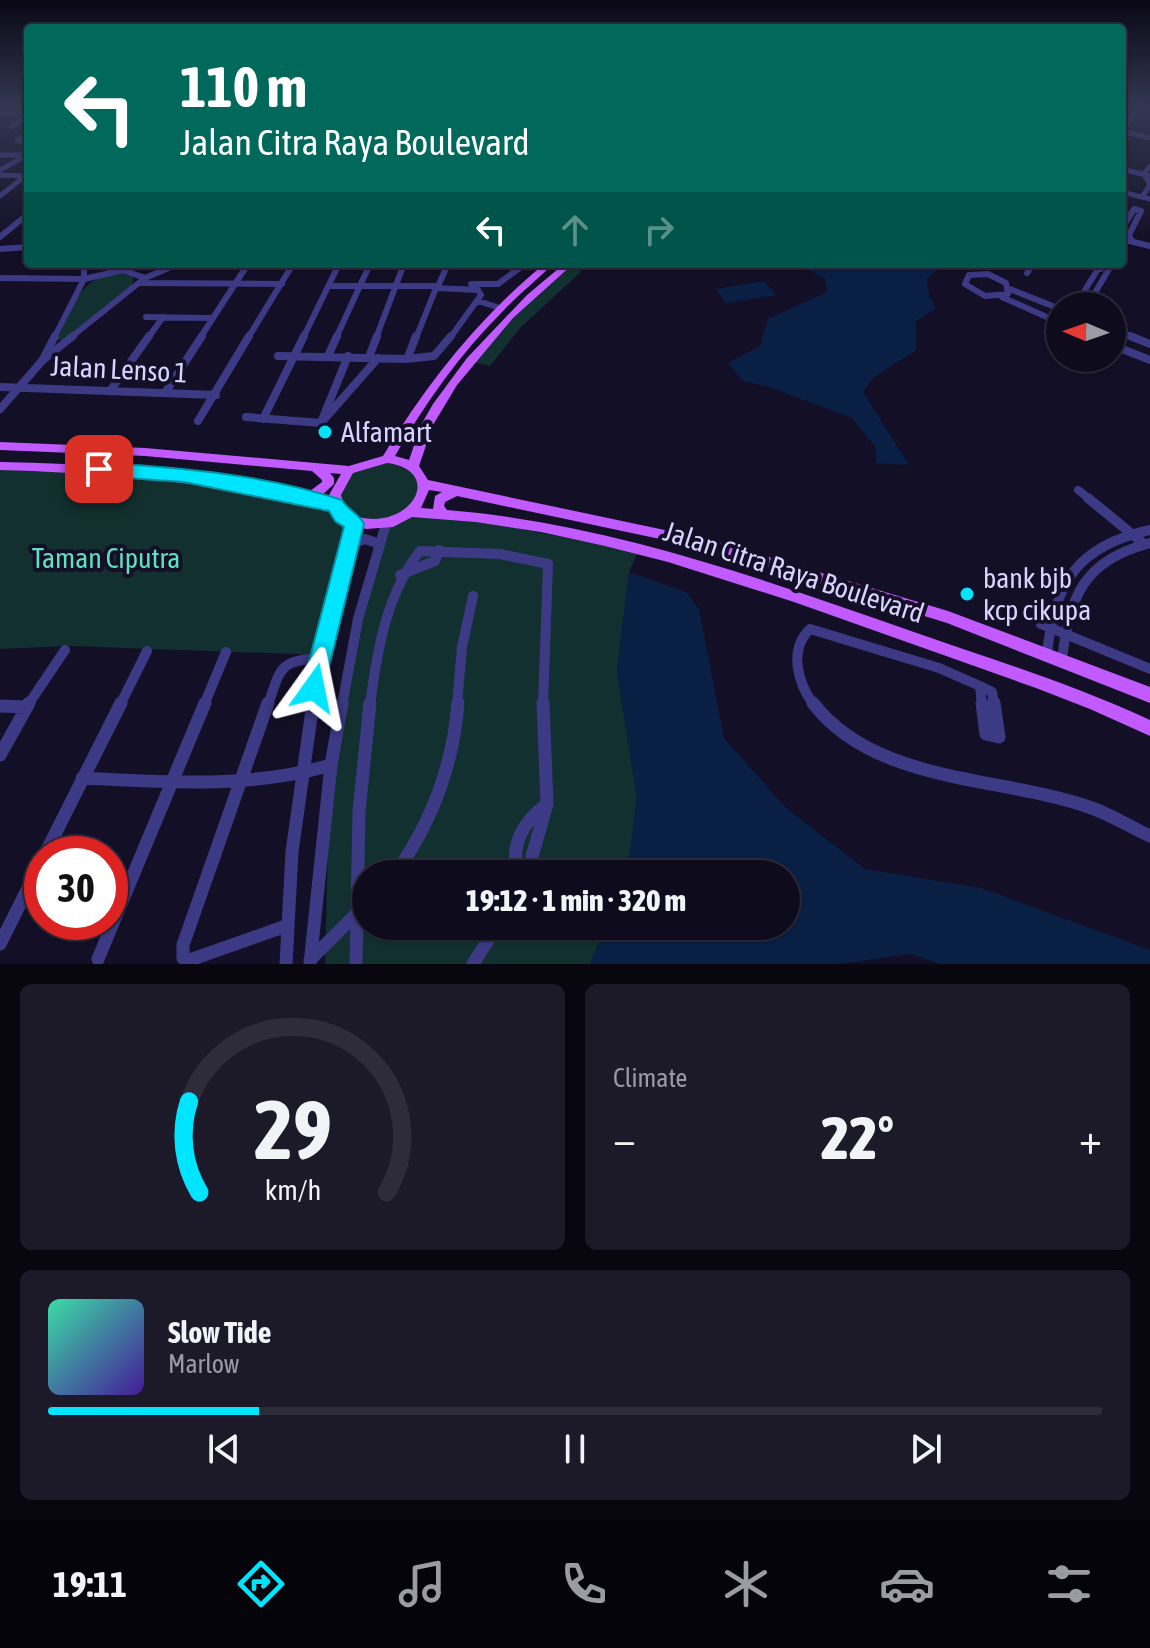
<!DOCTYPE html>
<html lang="en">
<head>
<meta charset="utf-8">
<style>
  :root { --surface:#0e0b1c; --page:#1c1929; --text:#f1f3f6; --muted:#9b9ba3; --line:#2e2b3b; --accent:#00e5ff }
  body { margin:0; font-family:"Asap Condensed",sans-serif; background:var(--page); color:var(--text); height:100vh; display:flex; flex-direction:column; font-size:30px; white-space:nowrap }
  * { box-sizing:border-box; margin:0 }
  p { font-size:26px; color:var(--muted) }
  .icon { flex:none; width:44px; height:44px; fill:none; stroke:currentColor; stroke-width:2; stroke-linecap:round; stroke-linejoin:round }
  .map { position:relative; height:964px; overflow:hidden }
  .details { display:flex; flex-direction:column; gap:20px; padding:20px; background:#08060f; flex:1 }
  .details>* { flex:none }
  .guide { position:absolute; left:24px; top:24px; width:1102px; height:244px; border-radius:8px; box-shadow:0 2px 6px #0004,0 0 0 2px var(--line); background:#00695c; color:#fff; overflow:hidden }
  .needle { width:52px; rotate:272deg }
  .tools { position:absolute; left:1046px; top:292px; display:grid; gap:16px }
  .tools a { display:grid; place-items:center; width:80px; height:80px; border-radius:50%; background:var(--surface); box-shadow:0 2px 6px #0004,0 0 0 2px var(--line); font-size:40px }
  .speed { position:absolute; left:24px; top:836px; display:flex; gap:16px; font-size:40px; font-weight:700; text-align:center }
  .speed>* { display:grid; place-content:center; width:104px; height:104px; border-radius:50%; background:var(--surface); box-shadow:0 2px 6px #0004,0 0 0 2px var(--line); line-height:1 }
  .speed .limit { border:12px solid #d22; background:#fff; color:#111 }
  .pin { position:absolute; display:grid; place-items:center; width:68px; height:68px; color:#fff; margin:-34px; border-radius:16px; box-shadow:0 4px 12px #0006 }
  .me { position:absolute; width:88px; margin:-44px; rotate:12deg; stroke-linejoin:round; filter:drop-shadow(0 0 6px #0008) }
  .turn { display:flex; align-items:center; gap:28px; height:168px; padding:0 24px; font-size:36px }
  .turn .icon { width:104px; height:104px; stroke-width:2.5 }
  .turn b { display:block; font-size:56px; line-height:68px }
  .lanes { display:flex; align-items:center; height:76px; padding:0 24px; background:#0003; justify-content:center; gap:40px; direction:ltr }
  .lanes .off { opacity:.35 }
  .big { font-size:60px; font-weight:800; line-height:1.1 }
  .details .card { flex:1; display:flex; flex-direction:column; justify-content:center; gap:12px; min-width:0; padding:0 28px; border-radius:12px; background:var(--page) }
  .details .dial { align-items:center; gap:0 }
  .dial svg { height:208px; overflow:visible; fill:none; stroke:var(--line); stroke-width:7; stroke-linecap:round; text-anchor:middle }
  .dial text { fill:var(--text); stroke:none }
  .song { display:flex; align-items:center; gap:24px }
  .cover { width:96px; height:96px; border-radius:12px; background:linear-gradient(135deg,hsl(160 70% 55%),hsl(260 70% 35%)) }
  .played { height:8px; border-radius:4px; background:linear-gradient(90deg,var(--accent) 20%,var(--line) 20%) }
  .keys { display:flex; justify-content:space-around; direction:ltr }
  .heat { display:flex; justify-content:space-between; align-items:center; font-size:44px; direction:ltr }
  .details .tiles { flex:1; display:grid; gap:20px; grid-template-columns:1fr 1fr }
  .card:last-child { grid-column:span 2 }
  .trip { position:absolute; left:352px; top:860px; width:448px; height:80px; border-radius:40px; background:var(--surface); box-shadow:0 2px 6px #0004,0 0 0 2px var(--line); font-weight:800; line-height:80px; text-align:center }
  .tabs { display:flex; height:128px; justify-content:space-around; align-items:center; background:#06040b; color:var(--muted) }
  .tabs .icon { width:56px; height:56px }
  .tabs .selected { color:var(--accent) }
  .tabs b { font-size:36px; color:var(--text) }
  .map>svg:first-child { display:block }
</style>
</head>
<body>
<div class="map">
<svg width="1150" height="964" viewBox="0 0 1150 964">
  <rect width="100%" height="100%" fill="#130f26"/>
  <path fill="#12302f" d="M 568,264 L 582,271 L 521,327 L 490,366 L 472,362 L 505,321 Z
    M 123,272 L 134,276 L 132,286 L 67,340 L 57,340 C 74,306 79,274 123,272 Z
    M 401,460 L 424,484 L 406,515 L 461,517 L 638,552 L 629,572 L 617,671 L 637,798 L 627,874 L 366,874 L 366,926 L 606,926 L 590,964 L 325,964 L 329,793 L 358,619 L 386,525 L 354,523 L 321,655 L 68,646 L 0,649 L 0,464 L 126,470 L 335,505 L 349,470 Z"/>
  <path fill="#0a1f44" d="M 797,264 L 944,264 L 927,279 L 929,296 L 936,308 L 916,321 L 916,350 L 873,378 L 863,392 L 909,465 L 876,463 L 876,448 L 852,418 L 769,387 L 743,381 L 728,363 L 760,346 L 768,319 L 827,292 L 825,279 Z
    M 764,281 L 776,295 L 726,303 L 716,289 Z
    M 629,572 L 686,592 L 699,609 L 724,738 L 786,808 L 865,869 L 981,888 L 1150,950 L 1150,964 L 941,964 L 911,954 L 838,964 L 590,964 L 606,926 L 786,926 L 786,874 L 627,874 L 637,798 L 617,671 Z"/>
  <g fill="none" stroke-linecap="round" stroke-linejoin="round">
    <path stroke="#3d3a85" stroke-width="5" d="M 0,115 L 28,111
      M 12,127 L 28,115
      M 1122,131 L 1150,138
      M 28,132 L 17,141 L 28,142
      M 1122,132 L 1137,108
      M 0,155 L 21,155
      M 1122,169 L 1150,176
      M 0,170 L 27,155
      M 0,175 L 25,176
      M 1122,192 L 1150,199
      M 0,196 L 25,176
      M 1142,197 L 1150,185 L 1144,174 L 1150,166
      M 1133,210 L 1138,210"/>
    <path stroke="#3d3a85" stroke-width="6" d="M 1122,228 L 1134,209 L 1141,211 L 1129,235
      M 0,237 L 28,214
      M 1122,241 L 1132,241 L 1129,235
      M 1130,241 L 1150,246
      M 0,249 L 28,247
      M 84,264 L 84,279
      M 1079,264 L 1101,269
      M 1101,264 L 1085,290 L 1087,295 L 1093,296 L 1112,264
      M 1027,273 L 1033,264
      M 988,274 L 1006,283 L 1008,294 L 985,296 L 965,284 L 969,275 Z
      M 0,278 L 84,279
      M 145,278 L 178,264
      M 141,283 L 282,284
      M 439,284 L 448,264
      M 471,284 L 498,284 L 525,264
      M 329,286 L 438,286
      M 1010,289 L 1060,309
      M 1002,297 L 1060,323
      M 478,301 L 500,308
      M 146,317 L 211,318
      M 1112,329 L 1135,338
      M 54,338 L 84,279 L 123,270 L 145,278 L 70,338
      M 148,338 L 163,317
      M 200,338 L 248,264
      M 248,338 L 293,264
      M 303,338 L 339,264
      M 336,338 L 370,264
      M 376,338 L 404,264
      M 416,338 L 436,288 L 478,290 L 481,295 L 450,338"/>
    <path stroke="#3d3a85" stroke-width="8" d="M 1130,336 L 1150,344
      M 1112,345 L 1150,360
      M 278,356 L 406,359 L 434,356 L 451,336
      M 328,356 L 337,336
      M 369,357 L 377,336
      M 408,357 L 416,336
      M 42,361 L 55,336
      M 42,361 L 73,336
      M 0,387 L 216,395
      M 110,391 L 149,336
      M 165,393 L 202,336
      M 0,409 L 42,361
      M 246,417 L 321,423 L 378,358
      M 263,419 L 304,336
      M 322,420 L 348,356
      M 198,421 L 249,336
      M 1078,490 L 1091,500"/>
    <path stroke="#3d3a85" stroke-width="10" d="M 1088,498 L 1144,544
      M 348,546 L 365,539 L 380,544
      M 400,575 L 435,561 L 439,550
      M 1041,624 L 1150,669
      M 1047,653 C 1055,581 1078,546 1150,530
      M 1062,659 C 1070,595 1084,560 1150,543
      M 980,686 L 992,692 L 994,705
      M 980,686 L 982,705
      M 28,705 L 65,650
      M 120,705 L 147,651
      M 204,705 L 226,652
      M 268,705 C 281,668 278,661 320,658
      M 312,705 L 354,524
      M 342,705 L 358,619 L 386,524
      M 370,705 C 377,651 386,595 420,551 L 500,554 L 548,564 L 543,705
      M 457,705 L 462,647 L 473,596
      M 814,705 C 798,684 788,650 810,629 L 939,668 L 980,686"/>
    <path stroke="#3d3a85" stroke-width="13" d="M 268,703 L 183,945 L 183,958 L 190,960 L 286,926
      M 813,703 C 875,784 1000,776 1089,807 C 1110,814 1130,827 1150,836
      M 982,703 L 986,734 L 999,737 L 994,703
      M 0,706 L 27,707
      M 0,755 L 29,703
      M 82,778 C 166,782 249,789 331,765
      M 45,854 L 121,703
      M 395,874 C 432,822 453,767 458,703
      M 517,874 C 511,843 522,823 547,804
      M 527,874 L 547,804 L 543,703
      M 0,944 L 42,860
      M 98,959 L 205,703
      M 310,960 L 366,904
      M 286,964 L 292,852 L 313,703
      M 310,964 L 331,765 L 342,703
      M 356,964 L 359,812 L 370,703
      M 473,964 L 497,926"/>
    <path fill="#c25bff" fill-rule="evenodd" d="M 544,264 L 553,264 C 537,280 519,294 503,311 C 460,354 425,403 395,456 L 409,460 L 421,425 L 433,404 L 467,358 L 527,295 L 564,264 L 573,264 L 513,318 L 457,385 L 433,425 L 419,466 L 428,480 L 712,540 L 948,611 L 1150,687 L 1150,703 L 947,623 L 712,550 L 457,496 L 445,502 L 444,506 L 447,510 C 607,523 760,578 911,631 C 991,659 1072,684 1150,720 L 1150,736 L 1090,709 L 1036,688 L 794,602 L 668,562 L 605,546 L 541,532 L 476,522 L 412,517 L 393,527 L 366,529 L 337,520 L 333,509 C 223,484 113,473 0,470 L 0,462 C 103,464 205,471 306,494 L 322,482 L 322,480 L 312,471 L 145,456 L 0,450 L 0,442 L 145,448 L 349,466 L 383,456 C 427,383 478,319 544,264 ZM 387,463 C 449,471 407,539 346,513 L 341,495 L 353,473 ZM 330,473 L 341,474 L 329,495 L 330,499 L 320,497 L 334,484 L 334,478 ZM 429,490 L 442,492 L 435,496 L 433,509 L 421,508 Z"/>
  </g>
  <linearGradient id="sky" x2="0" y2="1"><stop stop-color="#0a0815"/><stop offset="0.44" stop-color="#333752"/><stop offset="1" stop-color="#333752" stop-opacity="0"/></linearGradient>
  <rect width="1150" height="243" fill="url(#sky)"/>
  <path fill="#00e5ff" stroke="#0095a6" stroke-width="2" d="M 99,462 C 180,468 264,474 342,500 C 348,510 359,514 364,524 L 322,696 L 314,699 L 306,696 L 302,688 L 344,527 L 335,521 L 329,511 L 184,482 L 99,476 L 90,469 Z"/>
  <g fill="#00e5ff" stroke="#130f26" stroke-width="3">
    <circle cx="325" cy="432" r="8"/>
    <circle cx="967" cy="594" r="8"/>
  </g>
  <g text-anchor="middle" stroke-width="8" stroke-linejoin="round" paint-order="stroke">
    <g font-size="28" fill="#d9d4ff" stroke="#130f26">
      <text transform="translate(119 369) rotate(3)" y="10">Jalan Lenso 1</text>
      <text transform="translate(794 572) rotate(18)" y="10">Jalan Citra Raya Boulevard</text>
    </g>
    <g font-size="28" fill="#d9d4ff" stroke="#130f26" text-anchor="start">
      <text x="341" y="442">Alfamart</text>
      <text x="983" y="588">bank bjb<tspan x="983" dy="32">kcp cikupa</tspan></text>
    </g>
    <g font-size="28" fill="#5fe0c0" stroke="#130f26">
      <text x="106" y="568">Taman Ciputra</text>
    </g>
  </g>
</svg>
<div class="tools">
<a><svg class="needle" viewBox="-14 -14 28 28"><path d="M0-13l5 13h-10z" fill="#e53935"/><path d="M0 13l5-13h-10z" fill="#9b9ba3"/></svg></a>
</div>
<div class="speed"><div class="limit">30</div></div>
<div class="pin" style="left:99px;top:469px;background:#d93025"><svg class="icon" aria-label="arrive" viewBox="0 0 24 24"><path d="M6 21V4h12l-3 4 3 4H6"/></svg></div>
<svg class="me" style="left:314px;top:688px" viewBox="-20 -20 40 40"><path d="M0-17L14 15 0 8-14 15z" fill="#00e5ff" stroke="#fff" stroke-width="4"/></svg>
<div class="trip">19:12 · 1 min · 320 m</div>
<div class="guide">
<div class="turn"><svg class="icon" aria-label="left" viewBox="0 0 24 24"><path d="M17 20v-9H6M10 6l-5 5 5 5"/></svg><div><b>110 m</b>Jalan Citra Raya Boulevard</div></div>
<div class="lanes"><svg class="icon" aria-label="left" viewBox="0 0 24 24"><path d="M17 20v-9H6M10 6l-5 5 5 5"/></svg><svg class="icon off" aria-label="ahead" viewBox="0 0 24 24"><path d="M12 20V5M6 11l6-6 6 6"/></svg><svg class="icon off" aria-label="right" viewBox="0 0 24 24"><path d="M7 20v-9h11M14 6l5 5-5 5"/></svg></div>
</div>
</div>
<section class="details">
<div class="tiles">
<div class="card dial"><svg viewBox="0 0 100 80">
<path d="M14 69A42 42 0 1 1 86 69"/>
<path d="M14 69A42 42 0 0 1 10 34" stroke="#00e5ff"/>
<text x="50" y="56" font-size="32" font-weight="700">29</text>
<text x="50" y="72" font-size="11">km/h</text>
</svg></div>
<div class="card"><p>Climate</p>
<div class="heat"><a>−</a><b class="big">22°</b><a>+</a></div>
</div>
<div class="card">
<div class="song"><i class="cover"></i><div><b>Slow Tide</b><p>Marlow</p></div></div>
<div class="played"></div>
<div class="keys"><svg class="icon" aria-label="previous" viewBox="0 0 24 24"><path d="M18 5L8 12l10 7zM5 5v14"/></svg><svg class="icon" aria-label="pause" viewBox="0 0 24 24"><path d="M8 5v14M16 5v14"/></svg><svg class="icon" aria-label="next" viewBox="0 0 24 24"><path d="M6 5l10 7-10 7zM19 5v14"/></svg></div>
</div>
</div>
</section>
<nav class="tabs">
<b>19:11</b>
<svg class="icon selected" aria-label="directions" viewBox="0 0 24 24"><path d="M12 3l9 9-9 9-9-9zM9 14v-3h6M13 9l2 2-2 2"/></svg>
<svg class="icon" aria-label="music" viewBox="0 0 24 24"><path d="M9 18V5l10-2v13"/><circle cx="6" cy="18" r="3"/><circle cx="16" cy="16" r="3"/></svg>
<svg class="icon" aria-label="phone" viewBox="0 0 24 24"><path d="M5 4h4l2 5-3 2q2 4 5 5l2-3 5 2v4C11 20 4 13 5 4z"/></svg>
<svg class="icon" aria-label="climate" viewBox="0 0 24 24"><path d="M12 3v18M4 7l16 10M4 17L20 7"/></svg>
<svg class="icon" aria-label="car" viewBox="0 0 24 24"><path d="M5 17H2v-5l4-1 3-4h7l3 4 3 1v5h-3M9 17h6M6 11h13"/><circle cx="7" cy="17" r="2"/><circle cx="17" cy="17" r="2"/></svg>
<svg class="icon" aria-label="filters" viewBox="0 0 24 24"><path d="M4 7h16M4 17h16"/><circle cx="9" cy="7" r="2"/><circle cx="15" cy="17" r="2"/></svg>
</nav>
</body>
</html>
